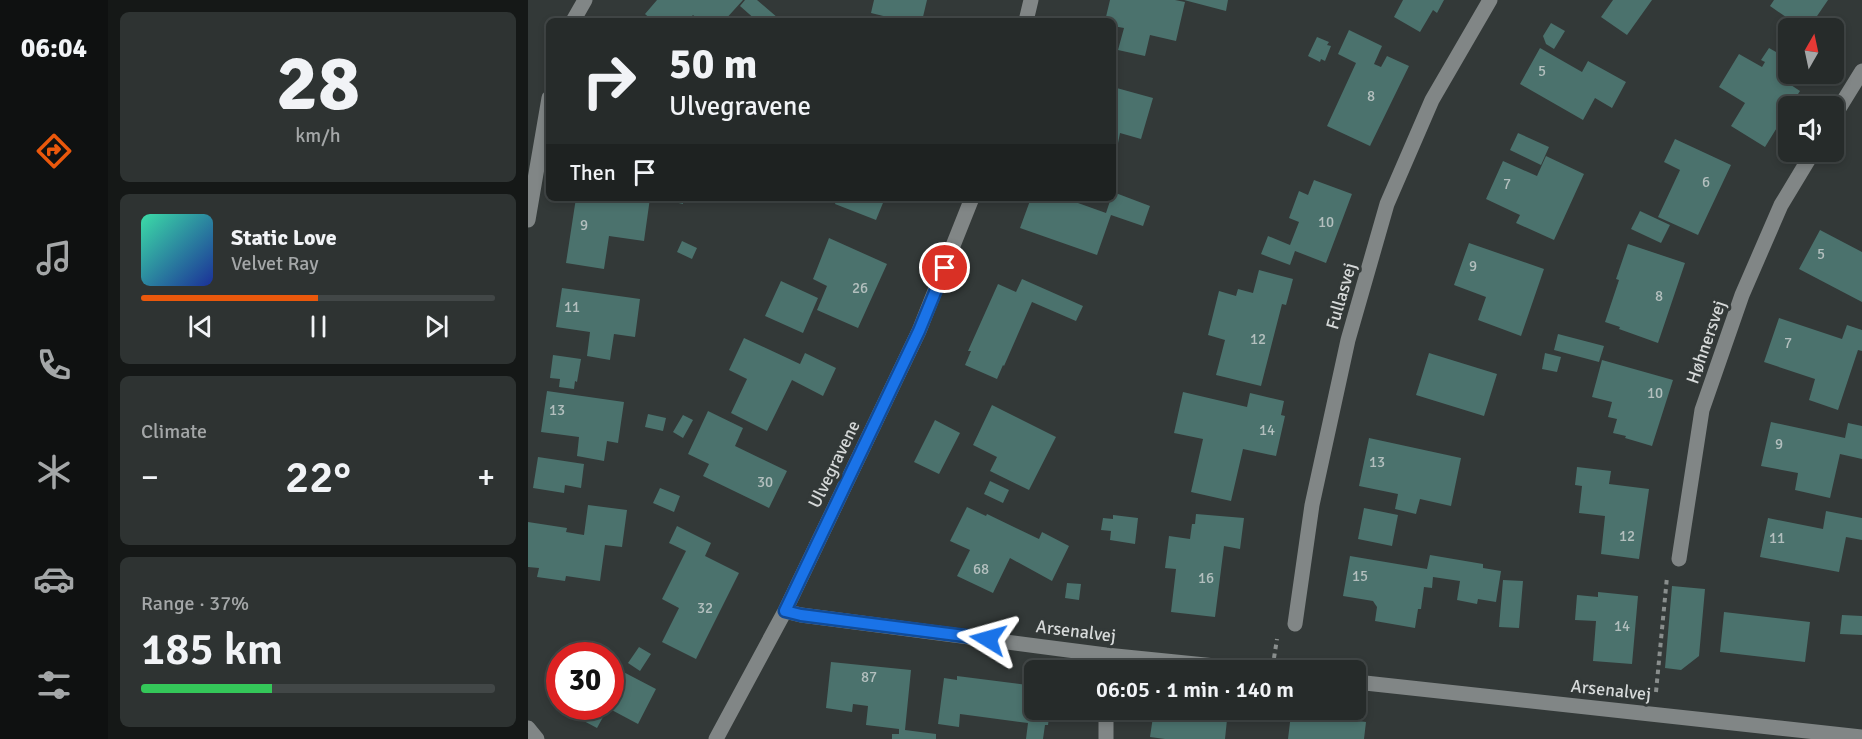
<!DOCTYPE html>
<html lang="en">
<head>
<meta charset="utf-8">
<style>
  :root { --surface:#262b2a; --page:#2e3332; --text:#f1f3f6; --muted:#a4a7a8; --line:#424747; --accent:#ea580c }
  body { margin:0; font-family:Signika,sans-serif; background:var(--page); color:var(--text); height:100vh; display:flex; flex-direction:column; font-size:22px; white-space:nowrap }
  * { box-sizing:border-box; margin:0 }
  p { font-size:20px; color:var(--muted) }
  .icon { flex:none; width:33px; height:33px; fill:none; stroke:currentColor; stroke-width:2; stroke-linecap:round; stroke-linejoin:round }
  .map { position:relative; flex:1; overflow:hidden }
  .sheet { display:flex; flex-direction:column; gap:12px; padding:12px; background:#151817; width:420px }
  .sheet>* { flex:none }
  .top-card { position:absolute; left:18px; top:18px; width:570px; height:183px; border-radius:9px; box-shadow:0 3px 9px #0003,0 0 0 2px var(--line); background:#262b2a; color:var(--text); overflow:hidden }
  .needle { width:39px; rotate:9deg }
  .tools { position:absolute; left:1250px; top:18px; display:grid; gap:12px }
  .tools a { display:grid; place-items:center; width:66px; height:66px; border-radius:9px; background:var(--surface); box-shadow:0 3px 9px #0003,0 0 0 2px var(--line); font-size:30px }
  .speed { position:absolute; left:18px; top:642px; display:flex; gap:12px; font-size:30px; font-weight:700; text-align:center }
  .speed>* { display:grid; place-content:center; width:78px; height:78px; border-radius:50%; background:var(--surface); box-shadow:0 3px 9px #0003,0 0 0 2px var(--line); line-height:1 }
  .speed .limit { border:9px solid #d22; background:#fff; color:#111 }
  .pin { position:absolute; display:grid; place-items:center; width:51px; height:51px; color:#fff; margin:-26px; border:3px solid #fff; border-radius:50%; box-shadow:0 2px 6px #0007 }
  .me { position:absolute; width:66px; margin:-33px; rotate:278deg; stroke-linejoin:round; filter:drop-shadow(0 0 4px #0008) }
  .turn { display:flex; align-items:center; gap:21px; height:126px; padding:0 24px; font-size:27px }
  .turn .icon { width:78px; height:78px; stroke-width:2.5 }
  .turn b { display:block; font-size:42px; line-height:51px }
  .then { display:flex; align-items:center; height:57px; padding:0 24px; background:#0003; gap:12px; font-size:22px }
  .big { font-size:45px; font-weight:600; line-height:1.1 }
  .sheet .widget { flex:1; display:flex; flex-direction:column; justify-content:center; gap:9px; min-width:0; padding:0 21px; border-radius:9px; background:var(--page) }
  .sheet .dial { align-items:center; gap:0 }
  .dial b { font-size:78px; line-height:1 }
  .song { display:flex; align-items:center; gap:18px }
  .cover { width:72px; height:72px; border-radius:9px; background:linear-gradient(135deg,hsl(160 70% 55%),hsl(230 70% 35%)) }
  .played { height:6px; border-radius:3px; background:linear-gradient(90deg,var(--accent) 50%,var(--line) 50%) }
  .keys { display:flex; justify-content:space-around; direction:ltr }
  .heat { display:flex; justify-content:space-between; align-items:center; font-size:33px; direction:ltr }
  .charge { height:9px; border-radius:4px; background:linear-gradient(90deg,#34c759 37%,var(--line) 0) }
  .trip { position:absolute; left:496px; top:660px; width:342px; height:60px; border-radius:9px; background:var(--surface); box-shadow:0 3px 9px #0003,0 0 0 2px var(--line); font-weight:600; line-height:60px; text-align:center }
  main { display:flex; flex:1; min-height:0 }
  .tabs { display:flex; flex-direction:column; width:108px; justify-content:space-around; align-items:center; background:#0f1111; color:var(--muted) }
  .tabs .icon { width:42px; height:42px }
  .tabs .active { color:var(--accent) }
  .tabs b { font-size:27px; color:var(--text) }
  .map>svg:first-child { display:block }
</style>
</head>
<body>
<main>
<nav class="tabs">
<b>06:04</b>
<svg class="icon active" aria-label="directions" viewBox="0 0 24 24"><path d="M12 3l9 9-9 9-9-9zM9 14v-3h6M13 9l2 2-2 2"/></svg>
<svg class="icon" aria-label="music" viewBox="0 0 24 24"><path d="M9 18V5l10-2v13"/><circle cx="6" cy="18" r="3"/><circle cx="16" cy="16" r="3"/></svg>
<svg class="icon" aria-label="phone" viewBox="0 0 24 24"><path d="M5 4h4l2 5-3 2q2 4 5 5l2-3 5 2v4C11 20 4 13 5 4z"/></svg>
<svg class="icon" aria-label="climate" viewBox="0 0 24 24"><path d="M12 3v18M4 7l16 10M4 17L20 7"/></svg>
<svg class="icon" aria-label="car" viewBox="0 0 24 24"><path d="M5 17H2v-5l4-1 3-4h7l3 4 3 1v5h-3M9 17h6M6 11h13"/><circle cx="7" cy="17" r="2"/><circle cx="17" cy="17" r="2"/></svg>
<svg class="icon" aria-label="filters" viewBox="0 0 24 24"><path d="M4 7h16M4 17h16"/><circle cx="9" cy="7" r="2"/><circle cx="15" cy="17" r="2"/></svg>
</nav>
<section class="sheet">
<div class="widget dial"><b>28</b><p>km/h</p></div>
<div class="widget">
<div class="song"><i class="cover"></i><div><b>Static Love</b><p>Velvet Ray</p></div></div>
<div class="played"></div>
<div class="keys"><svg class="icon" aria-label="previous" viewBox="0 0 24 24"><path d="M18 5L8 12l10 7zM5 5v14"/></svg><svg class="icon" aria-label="pause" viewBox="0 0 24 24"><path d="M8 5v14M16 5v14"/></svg><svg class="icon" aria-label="next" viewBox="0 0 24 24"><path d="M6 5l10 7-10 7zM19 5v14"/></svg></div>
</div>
<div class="widget"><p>Climate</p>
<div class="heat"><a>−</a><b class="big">22°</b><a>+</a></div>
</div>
<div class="widget"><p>Range · 37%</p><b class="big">185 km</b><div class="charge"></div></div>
</section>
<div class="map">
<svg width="1334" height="739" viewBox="0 0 1334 739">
  <rect width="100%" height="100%" fill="#333938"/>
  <path fill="#4b726d" d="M 129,0 L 215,0 L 196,21 L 172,21 L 165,15 L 159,21 L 125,21 L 117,14 Z
    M 217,0 L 229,0 L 250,18 L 248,21 L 229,21 L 212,6 Z
    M 346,0 L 399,0 L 394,21 L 376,21 L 343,13 Z
    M 582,0 L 647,0 L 657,2 L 648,41 L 622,35 L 617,56 L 590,50 L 596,28 L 585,26 L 585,21 L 577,21 Z
    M 656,0 L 700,0 L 698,11 Z
    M 875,0 L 916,0 L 909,13 L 905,10 L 892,32 L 866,17 Z
    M 1085,0 L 1124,0 L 1099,35 L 1073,17 Z
    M 1246,0 L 1300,0 L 1287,19 L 1300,28 L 1274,28 L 1242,6 Z
    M 1023,23 L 1037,31 L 1026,49 L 1018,44 L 1015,36 Z
    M 821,30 L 854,46 L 846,64 L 853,67 L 859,56 L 881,66 L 842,146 L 799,126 L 828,63 L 810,54 Z
    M 789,37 L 801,42 L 799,45 L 803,46 L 797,61 L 793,59 L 792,62 L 780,56 Z
    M 1012,48 L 1054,72 L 1060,61 L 1098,82 L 1084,108 L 1067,98 L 1055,120 L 992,84 Z
    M 1241,48 L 1260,59 L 1260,74 L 1262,74 L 1257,81 L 1272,91 L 1262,106 L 1260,106 L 1260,110 L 1237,147 L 1203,126 L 1217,103 L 1191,87 L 1211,54 L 1234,67 L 1237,62 L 1233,60 Z
    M 585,87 L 625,98 L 613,139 L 592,133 L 590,143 L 585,142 Z
    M 990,133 L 1021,147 L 1013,165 L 982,150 Z
    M 1147,139 L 1203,165 L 1170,235 L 1130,217 L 1152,170 L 1136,162 Z
    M 1018,156 L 1056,174 L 1026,240 L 988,223 L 992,215 L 958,199 L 975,161 L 1009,176 Z
    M 786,180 L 824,194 L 798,263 L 767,251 L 762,265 L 733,254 L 740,236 L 762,245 L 771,222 L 761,218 L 771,191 L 780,195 Z
    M 585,192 L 622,206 L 615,226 L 583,215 L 569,255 L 492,228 L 503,198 L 536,198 L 578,213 L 583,198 L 585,198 Z
    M 48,198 L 122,198 L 116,241 L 81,236 L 76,269 L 38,263 Z
    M 128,198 L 155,198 L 155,204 Z
    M 309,198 L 357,198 L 348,220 L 307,204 Z
    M 1112,211 L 1142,225 L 1133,243 L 1103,229 Z
    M 1292,230 L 1334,252 L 1334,302 L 1271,269 Z
    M 301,238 L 359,264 L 330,328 L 289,310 L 299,286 L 285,279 Z
    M 154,241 L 169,248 L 164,259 L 149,252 Z
    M 941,243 L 1016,269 L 993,336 L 950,320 L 958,297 L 926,285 Z
    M 1100,244 L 1157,263 L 1130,343 L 1091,329 L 1092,327 L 1077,322 L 1091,280 L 1088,279 Z
    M 731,270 L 765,279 L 758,305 L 754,304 L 733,386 L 688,375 L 697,340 L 680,335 L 691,291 L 708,296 L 710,289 L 725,293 Z
    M 494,279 L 555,306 L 548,321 L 504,302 L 476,366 L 475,365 L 469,379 L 437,365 L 443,351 L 440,351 L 470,284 L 488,292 Z
    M 253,281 L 290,298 L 275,333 L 237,316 Z
    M 34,288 L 112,299 L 107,337 L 86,334 L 82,360 L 59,356 L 62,332 L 28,327 Z
    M 1251,318 L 1314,339 L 1319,325 L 1334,330 L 1334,351 L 1330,350 L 1310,410 L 1281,400 L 1287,379 L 1236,362 Z
    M 1030,334 L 1076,346 L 1071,362 L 1026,350 Z
    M 216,338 L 272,364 L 277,353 L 308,368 L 295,396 L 264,380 L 239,431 L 203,413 L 219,379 L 201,370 Z
    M 901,353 L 969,374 L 956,416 L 888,395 Z
    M 1017,353 L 1033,357 L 1029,372 L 1014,369 Z
    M 25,355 L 53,359 L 49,382 L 47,381 L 46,389 L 31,387 L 32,379 L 22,378 Z
    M 1074,360 L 1145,380 L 1124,446 L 1097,438 L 1098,436 L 1085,433 L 1089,419 L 1080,417 L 1084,402 L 1064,397 Z
    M 19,391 L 96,402 L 90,443 L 79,441 L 76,461 L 49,456 L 51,437 L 13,432 Z
    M 655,392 L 719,407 L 722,393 L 756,401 L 753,415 L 757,416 L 748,456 L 715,449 L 703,501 L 663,492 L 675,439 L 646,433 Z
    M 464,405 L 528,437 L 501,490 L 462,471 L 469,457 L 445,445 Z
    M 180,411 L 215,428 L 207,446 L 259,471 L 241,508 L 175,476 L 181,464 L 160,454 Z
    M 120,414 L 138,418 L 135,431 L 117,427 Z
    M 155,415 L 165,420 L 155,438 L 145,432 Z
    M 407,420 L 432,433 L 411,474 L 386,462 Z
    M 1243,422 L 1317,438 L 1320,423 L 1334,426 L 1334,459 L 1312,454 L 1302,498 L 1267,490 L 1270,473 L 1233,466 Z
    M 841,438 L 933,458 L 923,506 L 892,499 L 888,514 L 867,509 L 870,494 L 831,486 Z
    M 10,457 L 56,464 L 53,488 L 37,485 L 36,493 L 5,488 Z
    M 1049,467 L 1083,471 L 1081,484 L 1121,489 L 1111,559 L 1073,554 L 1077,516 L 1051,513 L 1054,486 L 1047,485 Z
    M 462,481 L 481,490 L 475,503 L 456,494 Z
    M 132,488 L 152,496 L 146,512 L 125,503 Z
    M 60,505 L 99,510 L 94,547 L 77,545 L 72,581 L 38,576 L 37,581 L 9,577 L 11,568 L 0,567 L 0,522 L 39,528 L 38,532 L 56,535 Z
    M 439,507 L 458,516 L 459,514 L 511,539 L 514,532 L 541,546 L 524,581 L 482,558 L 465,593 L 429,576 L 442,550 L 422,541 Z
    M 836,508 L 870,515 L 864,546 L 830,539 Z
    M 1298,511 L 1334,518 L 1334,540 L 1318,537 L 1311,572 L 1232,557 L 1240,518 L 1295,529 Z
    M 668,514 L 716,518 L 712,549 L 696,546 L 687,617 L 643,612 L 648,569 L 637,568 L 641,536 L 662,539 L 664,524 L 667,524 Z
    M 585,515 L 610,518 L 607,544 L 582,540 L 583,531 L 573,530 L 575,518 L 585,519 Z
    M 149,526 L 183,543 L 177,556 L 211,573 L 168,659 L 134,642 L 151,608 L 134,599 L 158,551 L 141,543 Z
    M 902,555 L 955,564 L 955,568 L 973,571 L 968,602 L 950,599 L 949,604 L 929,600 L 932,581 L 905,577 L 904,588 L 896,587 L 893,609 L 890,609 L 887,628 L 847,621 L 849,607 L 845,601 L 815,596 L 822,556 L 899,569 Z
    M 975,580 L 995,581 L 991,628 L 971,627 Z
    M 539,583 L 553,584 L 551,600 L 537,598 Z
    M 1144,586 L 1177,589 L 1171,656 L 1153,670 L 1137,668 Z
    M 1070,592 L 1110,596 L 1104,664 L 1065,661 L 1068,621 L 1047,620 L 1049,595 L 1070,597 Z
    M 1196,612 L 1282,622 L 1277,662 L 1192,652 Z
    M 1314,615 L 1334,616 L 1334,635 L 1312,634 Z
    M 55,643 L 67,650 L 63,656 L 32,656 L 35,650 L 40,653 L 43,648 L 50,652 Z
    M 111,647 L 123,654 L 112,671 L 100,663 Z
    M 32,656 L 32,682 L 25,679 L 27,676 L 22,673 Z
    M 303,662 L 383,670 L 377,730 L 408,734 L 408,739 L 364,739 L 364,734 L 371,734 L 371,729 L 338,725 L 340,706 L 325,704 L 324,712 L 298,708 Z
    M 82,665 L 128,689 L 110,724 L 80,708 L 69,728 L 39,712 L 42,706 L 82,706 Z
    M 429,676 L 507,686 L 507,710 L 522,710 L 520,725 L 517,725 L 515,739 L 498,739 L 500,723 L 432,714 L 431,727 L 410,724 L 416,678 L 429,680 Z
    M 626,710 L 700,710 L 697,739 L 637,739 L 622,737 Z
    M 763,714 L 838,722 L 836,739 L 760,739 Z"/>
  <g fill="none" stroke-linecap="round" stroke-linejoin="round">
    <path stroke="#898e8d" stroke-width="4" stroke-dasharray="4.5 4.5" stroke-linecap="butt" d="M 746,658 L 749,639
      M 1128,692 L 1139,577"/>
    <path stroke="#818686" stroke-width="15" d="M 45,21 L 57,0
      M 498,21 L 503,0
      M 1305,118 L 1334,71
      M 0,220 L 21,98
      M 1151,559 L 1174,410 L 1214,295 L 1253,205 L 1285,152
      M 257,611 L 273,615 L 578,655 L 727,670
      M 767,624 L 784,505 L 820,340 L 859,204 L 904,100 L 962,0
      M 578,655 L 578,670
      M 828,682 L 1334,737
      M 578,710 L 578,739
      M 0,728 L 9,739
      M 188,739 L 257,611 L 391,331 L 444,198"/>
  </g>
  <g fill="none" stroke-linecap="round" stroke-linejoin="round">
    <g stroke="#114b97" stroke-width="15">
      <path id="route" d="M 417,268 L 391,331 L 257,611 L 273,615 L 460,639"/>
    </g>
    <use href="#route" stroke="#1a73e8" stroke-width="10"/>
  </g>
  <g text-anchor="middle" stroke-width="6" stroke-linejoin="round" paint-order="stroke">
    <g font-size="15" fill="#b3bfbe">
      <text x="1014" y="76">5</text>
      <text x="843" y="101">8</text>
      <text x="1178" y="187">6</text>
      <text x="979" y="189">7</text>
      <text x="798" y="227">10</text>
      <text x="56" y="230">9</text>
      <text x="1293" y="259">5</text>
      <text x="945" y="271">9</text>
      <text x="332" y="293">26</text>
      <text x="1131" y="301">8</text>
      <text x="44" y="312">11</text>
      <text x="730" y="344">12</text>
      <text x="1260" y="348">7</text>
      <text x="1127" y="398">10</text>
      <text x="29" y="415">13</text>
      <text x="739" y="435">14</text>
      <text x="1251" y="449">9</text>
      <text x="849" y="467">13</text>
      <text x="237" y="487">30</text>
      <text x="1099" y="541">12</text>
      <text x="1249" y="543">11</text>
      <text x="453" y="574">68</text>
      <text x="832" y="581">15</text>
      <text x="678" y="583">16</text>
      <text x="177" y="613">32</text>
      <text x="1094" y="631">14</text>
      <text x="341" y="682">87</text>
    </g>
    <g font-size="18" fill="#d6d9d9" stroke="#333938">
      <text transform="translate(813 296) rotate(-74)" y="6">Fullasvej</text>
      <text transform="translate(1178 342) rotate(-71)" y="6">Høhnersvej</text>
      <text transform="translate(306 464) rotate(-64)" y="6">Ulvegravene</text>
      <text transform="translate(548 631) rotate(7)" y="6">Arsenalvej</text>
      <text transform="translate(1083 690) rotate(6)" y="6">Arsenalvej</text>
    </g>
  </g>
</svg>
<div class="tools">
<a><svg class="needle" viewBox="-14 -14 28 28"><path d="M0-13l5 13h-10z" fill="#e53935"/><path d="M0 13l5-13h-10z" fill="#a4a7a8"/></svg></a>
<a><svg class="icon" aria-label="sound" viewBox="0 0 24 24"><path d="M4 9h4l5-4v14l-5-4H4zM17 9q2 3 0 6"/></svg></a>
</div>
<div class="speed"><div class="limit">30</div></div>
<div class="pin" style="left:417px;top:268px;background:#d93025"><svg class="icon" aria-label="arrive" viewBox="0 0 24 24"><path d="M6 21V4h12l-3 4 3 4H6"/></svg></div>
<svg class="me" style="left:460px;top:639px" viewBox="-20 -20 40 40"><path d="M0-17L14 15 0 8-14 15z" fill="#1a73e8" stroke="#fff" stroke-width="4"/></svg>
<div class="trip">06:05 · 1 min · 140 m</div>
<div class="top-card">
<div class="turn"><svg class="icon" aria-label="right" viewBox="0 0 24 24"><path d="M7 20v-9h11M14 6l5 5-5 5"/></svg><div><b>50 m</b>Ulvegravene</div></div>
<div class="then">Then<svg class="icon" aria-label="arrive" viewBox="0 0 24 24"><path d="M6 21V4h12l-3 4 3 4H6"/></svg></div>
</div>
</div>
</main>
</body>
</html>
